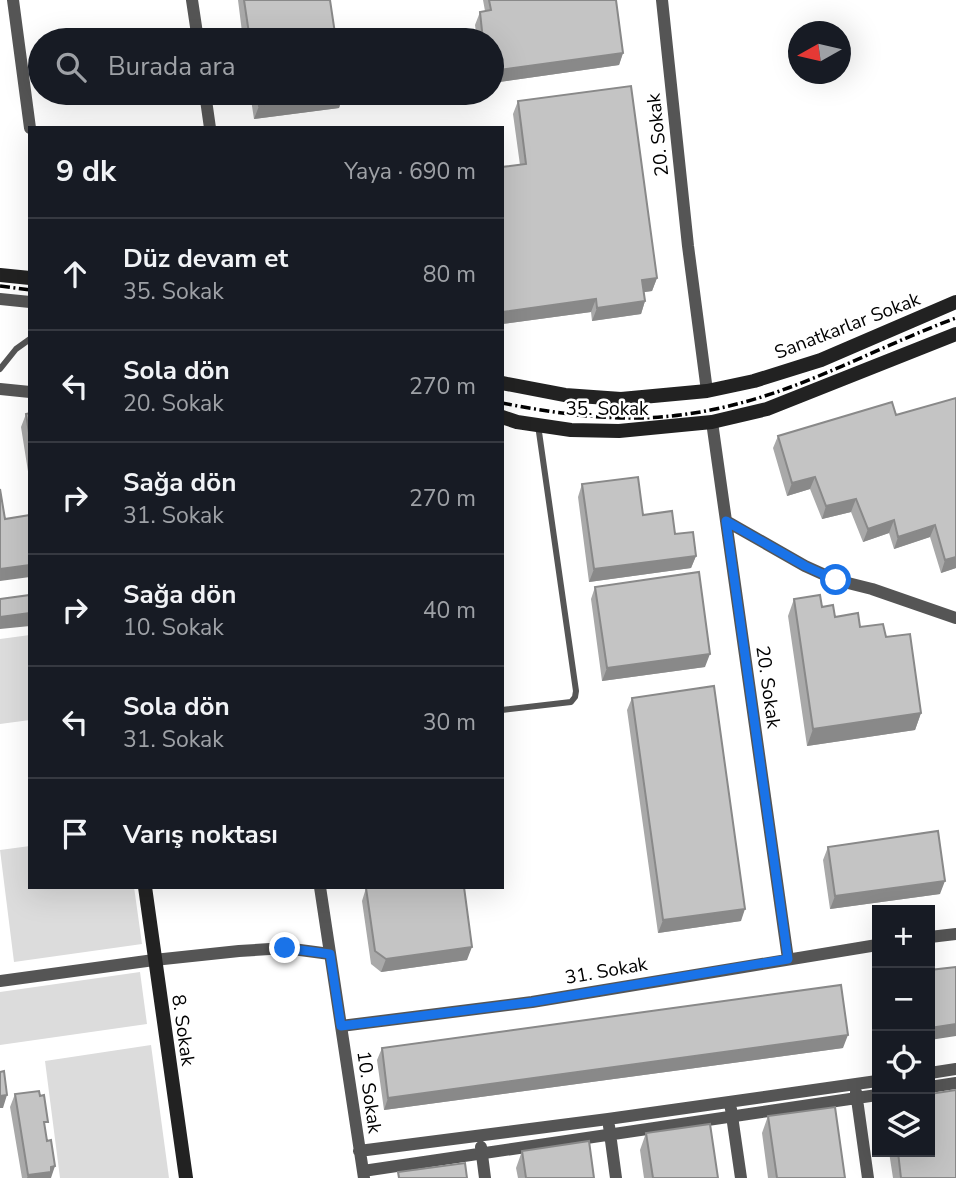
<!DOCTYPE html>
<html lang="tr">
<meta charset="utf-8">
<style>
body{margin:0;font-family:"Nunito Sans",sans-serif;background:#242831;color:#f1f3f6}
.controls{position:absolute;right:21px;bottom:21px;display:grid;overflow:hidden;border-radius:0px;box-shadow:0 7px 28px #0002}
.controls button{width:63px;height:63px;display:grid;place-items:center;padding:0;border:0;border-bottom:2px solid #363941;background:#171b24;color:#f1f3f6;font:35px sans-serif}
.compass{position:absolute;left:788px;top:21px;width:63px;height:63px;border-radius:50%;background:#171b24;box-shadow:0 7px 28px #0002;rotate:262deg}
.stop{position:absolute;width:21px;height:21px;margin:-16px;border:5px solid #1a73e8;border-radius:50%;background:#fff}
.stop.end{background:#1a73e8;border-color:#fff;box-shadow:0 2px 7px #0008}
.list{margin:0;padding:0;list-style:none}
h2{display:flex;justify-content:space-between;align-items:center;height:91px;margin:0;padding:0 28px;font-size:30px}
h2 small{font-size:23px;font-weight:400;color:#9ea1a6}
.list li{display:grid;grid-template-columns:46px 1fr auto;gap:21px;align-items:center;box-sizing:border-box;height:112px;padding:0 28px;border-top:2px solid #363941}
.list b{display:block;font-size:26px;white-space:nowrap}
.list p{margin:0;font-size:23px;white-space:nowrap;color:#9ea1a6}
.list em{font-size:23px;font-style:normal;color:#9ea1a6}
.icon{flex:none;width:38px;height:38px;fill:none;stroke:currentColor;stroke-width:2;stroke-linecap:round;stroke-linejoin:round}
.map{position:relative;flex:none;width:956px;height:1178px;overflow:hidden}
.search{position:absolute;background:#171b24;box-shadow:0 7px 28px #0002;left:28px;top:28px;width:476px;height:77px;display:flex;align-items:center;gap:18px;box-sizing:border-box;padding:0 24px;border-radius:38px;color:#9ea1a6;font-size:26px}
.panel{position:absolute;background:#171b24;box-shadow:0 7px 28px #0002;left:28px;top:126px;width:476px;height:763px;border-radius:0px}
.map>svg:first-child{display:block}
.green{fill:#dcdcdc}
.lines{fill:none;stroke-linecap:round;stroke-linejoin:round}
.lane{stroke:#555;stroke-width:6}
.street{stroke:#555;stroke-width:12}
.secondary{stroke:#222;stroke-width:14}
.rail{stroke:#000;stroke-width:3.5;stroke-dasharray:10 3.5 2 3.5;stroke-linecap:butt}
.wall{fill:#a9a9a9}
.shaded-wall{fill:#898989}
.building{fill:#c4c4c4;stroke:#898989;stroke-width:2}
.route{stroke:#1a73e8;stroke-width:9}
.labels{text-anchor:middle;stroke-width:5;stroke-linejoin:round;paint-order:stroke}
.street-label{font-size:19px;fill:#000;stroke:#fff}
</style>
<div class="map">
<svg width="956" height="1178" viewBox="0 0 956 1178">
<rect width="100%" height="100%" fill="#fff"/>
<path class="green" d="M30,635V720L0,724V639Z
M30,846V887H134L142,944L14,962L0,850Z
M140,972L147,1024L0,1045V992Z
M151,1045L169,1178H60L45,1061Z"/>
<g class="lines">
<path class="lane" d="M0,369L16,349L30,339
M502,710L571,702L575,697L576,691L538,425"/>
<path class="street" d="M13,0L30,128
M192,0L198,40
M662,0L688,246L707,391
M205,93L210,128
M0,299L30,302
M0,389L30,392
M712,422L788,959
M726,521L805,566L836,580L872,589L956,618
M320,887L364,1178
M930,937L956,934
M0,981L154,960L239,951L285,948L330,954
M341,1026L532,1002L877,945
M930,1073L956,1069
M930,1087L956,1083
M856,1092L868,1178
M731,1109L741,1178
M609,1126L616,1178
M481,1147L485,1178
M359,1151L608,1119L877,1081
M363,1171L877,1095"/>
<path class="secondary" d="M0,275L30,278
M502,383L565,395L621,399L707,391L754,381L821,360L956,302
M502,417L517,422L571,430L619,431L712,422L767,409L956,334
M145,887L186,1178"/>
<path class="rail" d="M0,286L30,290
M502,403C548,412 595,419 641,418C690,417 742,405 788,388C845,367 899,339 956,318"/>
</g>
<path class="wall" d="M238,0H330L336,40H243Z
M483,0H616L623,53L619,65L492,83V40H477L475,25L480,12L485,11Z
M250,93H343V95L339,108L254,119Z
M518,101L657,278L652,291L644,292L645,301L641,314L592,321L591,312L502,324V167L520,165L513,114Z
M30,413V484L21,427L26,414Z
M896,415L956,568L941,573L930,537L894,549L889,533L863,542L851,512L822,519L810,489L787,496L773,448L778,436Z
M582,484L643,515L675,534L696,556L691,568L589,582L578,497Z
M595,587L705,667L602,681L591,599Z
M794,599L822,607L835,617L886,637L921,713L915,730L807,746L788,616Z
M632,698L741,921L658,933L627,710Z
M828,847L940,894L830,909L823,860Z
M366,888L467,960L381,972L371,964L362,901Z
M382,1048H843L384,1110L377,1060Z
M15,1094L45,1129L51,1178H22L10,1107Z
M768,1116L845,1178H768L762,1133Z
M646,1133L718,1178H644L640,1150Z
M522,1151L594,1178H518L516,1168Z
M889,1152H930L956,1178H893Z"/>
<path class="shaded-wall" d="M623,53L619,65L492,83V71Z
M343,95L339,108L254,119L259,106Z
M657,278L652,291L638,293L642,280Z
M596,299L591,312L502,324V312Z
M645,301L641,314L592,321L597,308Z
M815,477L810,489L787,496L792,483Z
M856,499L851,512L822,519L826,506Z
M894,520L889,533L863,542L868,529Z
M935,525L930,537L894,549L898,537Z
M696,556L691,568L589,582L594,569Z
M956,557V568L941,573L945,560Z
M30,565V577L0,581V569Z
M30,613V626L0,629V617Z
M710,654L705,667L602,681L607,668Z
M921,713L915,730L807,746L813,729Z
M945,881L940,894L830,909L835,896Z
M745,909L741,921L658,933L663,920Z
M472,947L467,960L381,972L386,959Z
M956,1024V1036L930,1040V1028Z
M848,1035L843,1048L384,1110L388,1098Z
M7,1095L3,1108H0V1096Z
M55,1166L51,1178H27L28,1175Z"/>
<path class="building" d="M244,0H330L336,40H250Z
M489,0H616L623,53L492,71V40H483L480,12L491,10Z
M631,86L657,278L642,280L645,301L597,308L596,299L502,312V167L526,164L518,101Z
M257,93H343V95L259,106Z
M956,398V557L945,560L935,525L898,537L894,520L868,529L856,499L826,506L815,477L792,483L778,436L892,402L896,415Z
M30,413V439L26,414Z
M638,477L643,515L672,511L675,534L693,532L696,556L594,569L582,484Z
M0,489L5,519L30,515V565L0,569Z
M699,572L710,654L607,668L595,587Z
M30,595V613L0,617V599Z
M820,595L822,607L833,605L835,617L858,613L860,627L883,624L886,637L910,634L921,713L813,729L794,599Z
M714,686L745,909L663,920L632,698Z
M938,831L945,881L835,896L828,847Z
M373,887H464L472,947L386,959L375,951L366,888Z
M956,967V1024L930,1028V970Z
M841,985L848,1035L388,1098L382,1048Z
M4,1071L7,1095L0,1096V1072Z
M956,1090V1178H901L898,1152H930V1094Z
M39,1091L40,1096L44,1095L48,1122H44L47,1141L51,1140L55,1166L51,1167V1172L28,1175L15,1094Z
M835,1107L845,1178H777L768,1116Z
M710,1124L718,1178H653L646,1133Z
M589,1141L594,1178H526L522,1151Z
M465,1163L467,1178H399L398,1172Z"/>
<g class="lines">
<path class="route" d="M285,948L330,954L341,1026L532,1002L788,959L726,521L805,566L836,580"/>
</g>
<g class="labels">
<g class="street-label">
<text transform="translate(657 135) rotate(-96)" y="7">20. Sokak</text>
<text transform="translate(847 325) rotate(-21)" y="7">Sanatkarlar Sokak</text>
<text x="607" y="415">35. Sokak</text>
<text transform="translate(769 687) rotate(82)" y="7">20. Sokak</text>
<text transform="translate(606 970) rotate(-10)" y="7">31. Sokak</text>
<text transform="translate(184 1030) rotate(82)" y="7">8. Sokak</text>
<text transform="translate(370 1092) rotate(82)" y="7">10. Sokak</text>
</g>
</g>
</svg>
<div class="controls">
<button>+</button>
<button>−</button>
<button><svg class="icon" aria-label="locate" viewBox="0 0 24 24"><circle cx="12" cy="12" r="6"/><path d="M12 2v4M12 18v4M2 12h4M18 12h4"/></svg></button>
<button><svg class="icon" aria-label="layers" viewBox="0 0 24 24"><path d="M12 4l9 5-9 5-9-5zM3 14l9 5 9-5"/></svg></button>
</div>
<svg class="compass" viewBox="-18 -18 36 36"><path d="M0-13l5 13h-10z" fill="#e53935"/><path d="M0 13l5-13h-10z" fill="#9ea1a6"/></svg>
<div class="stop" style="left:836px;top:580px"></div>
<div class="stop end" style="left:285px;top:948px"></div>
<div class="search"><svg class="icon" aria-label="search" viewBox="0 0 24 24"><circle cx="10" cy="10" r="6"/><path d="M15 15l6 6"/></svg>Burada ara</div>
<section class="panel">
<h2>9 dk<small>Yaya · 690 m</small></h2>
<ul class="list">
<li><svg class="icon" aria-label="ahead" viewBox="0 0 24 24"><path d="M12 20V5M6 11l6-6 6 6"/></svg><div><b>Düz devam et</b><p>35. Sokak</p></div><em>80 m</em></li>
<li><svg class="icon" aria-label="left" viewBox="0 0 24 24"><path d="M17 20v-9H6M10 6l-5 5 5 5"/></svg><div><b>Sola dön</b><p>20. Sokak</p></div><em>270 m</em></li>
<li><svg class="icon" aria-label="right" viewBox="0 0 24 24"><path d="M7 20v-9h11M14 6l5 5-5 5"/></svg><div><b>Sağa dön</b><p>31. Sokak</p></div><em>270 m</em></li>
<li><svg class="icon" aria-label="right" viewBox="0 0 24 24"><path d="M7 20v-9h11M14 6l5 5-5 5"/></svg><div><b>Sağa dön</b><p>10. Sokak</p></div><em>40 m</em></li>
<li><svg class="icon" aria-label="left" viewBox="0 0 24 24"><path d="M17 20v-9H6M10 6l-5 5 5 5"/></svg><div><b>Sola dön</b><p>31. Sokak</p></div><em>30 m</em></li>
<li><svg class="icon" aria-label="arrive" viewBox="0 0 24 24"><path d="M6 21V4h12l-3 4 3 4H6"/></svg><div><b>Varış noktası</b></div></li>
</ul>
</section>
</div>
